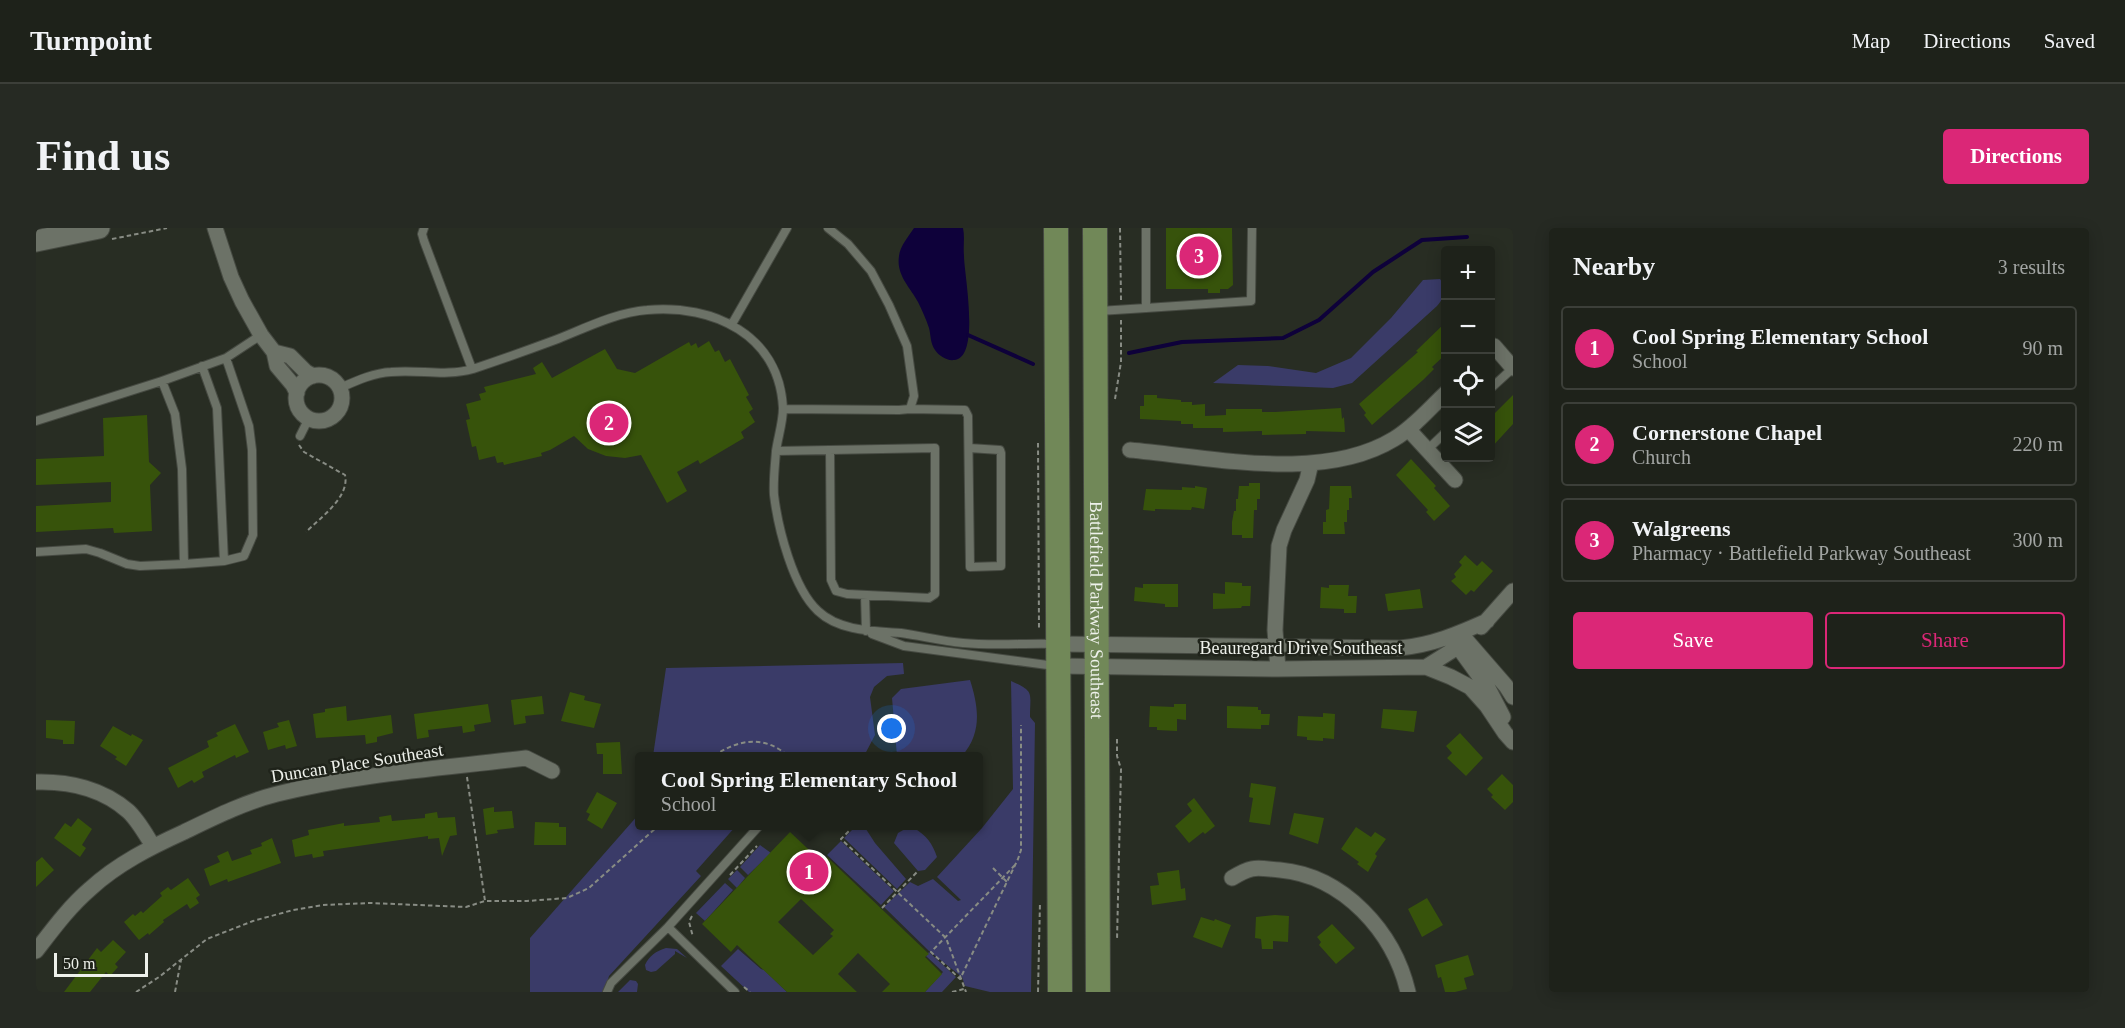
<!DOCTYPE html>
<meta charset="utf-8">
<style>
body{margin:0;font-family:"Times New Roman",serif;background:#262a23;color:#f1f3f6}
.controls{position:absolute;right:18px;top:18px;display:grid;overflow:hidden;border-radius:6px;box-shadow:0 3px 15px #0003}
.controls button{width:54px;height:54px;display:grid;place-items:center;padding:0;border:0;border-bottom:2px solid #3c3f39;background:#1e221a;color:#f1f3f6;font:30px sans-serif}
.scale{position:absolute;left:18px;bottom:15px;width:94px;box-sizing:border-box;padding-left:6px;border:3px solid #eef1eb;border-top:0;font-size:16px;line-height:21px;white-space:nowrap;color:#eef1eb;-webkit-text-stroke:4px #1f231a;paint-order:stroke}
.you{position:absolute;left:856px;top:501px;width:21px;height:21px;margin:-15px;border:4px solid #fff;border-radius:50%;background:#1a73e8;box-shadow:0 0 0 9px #1a73e833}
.badge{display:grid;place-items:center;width:39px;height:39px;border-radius:50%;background:#db2777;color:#fff;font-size:20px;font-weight:700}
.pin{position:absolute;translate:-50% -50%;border:3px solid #fff;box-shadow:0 2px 6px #0006}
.popup{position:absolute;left:599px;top:524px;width:348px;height:78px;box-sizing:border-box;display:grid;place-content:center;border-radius:6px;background:#1e221a;filter:drop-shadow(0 2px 4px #0005);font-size:20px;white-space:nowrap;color:#a1a4a2}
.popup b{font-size:22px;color:#f1f3f6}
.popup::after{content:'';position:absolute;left:50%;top:100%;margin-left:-12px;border:12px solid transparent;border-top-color:#1e221a}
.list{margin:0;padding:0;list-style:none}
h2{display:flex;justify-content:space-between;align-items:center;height:78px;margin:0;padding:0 24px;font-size:26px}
h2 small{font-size:20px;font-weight:400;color:#a1a4a2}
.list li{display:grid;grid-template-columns:39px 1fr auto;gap:18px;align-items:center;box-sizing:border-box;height:84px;margin:0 12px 12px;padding:0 12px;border:2px solid #3c3f39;border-radius:6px}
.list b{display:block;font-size:22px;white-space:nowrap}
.list p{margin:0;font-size:20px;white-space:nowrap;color:#a1a4a2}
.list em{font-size:20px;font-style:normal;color:#a1a4a2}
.actions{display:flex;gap:12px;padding:18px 24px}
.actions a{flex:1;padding:14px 0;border:2px solid #db2777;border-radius:6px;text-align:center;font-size:21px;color:#db2777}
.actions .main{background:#db2777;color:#fff}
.icon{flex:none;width:33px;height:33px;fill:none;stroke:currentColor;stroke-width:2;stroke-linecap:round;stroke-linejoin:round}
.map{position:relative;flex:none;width:1477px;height:764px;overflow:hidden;border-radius:6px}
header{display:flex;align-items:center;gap:36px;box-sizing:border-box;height:84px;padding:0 30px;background:#1e221a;border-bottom:2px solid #3c3f39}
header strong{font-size:28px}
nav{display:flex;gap:33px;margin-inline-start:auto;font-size:21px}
.intro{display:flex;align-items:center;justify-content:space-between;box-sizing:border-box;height:144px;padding:0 36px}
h1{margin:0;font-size:42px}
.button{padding:15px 27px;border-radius:6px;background:#db2777;color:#fff;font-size:21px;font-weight:700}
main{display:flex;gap:36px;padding:0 36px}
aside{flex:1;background:#1e221a;border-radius:6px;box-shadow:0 3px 15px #0003}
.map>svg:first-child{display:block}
.green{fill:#3a3b68}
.water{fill:#0e013a}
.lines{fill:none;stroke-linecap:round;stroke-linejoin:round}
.stream{stroke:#0e013a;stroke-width:4}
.building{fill:#37530b;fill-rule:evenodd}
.service-casing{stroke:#464a42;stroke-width:10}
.minor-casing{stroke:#464a42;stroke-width:17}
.secondary-casing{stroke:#464a42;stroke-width:23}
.primary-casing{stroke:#464a42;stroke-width:26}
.path{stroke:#888c84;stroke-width:2;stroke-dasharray:4.5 3;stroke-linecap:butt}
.service{stroke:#6c7267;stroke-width:8}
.minor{stroke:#6c7267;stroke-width:15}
.secondary{stroke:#6c7267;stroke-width:21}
.primary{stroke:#718858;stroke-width:24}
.labels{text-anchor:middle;stroke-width:5;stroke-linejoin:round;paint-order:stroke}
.street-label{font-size:18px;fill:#eef1eb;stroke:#1f231a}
</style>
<header>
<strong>Turnpoint</strong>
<nav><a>Map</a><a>Directions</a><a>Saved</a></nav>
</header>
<div class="intro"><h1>Find us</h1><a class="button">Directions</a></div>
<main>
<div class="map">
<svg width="1477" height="764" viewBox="0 0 1477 764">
<rect width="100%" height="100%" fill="#282d23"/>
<path class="green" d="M1404,51C1413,62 1409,68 1401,78L1316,155L1297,160L1177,155L1202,137L1232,138L1280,145L1315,130L1355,90L1387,52Z
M867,435L868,446L851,448L838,459L834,469L839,507L828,528H617L630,440Z
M934,452C943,480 946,505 926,528H861L856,470L865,461Z
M975,453C999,464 994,464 994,489L999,495L995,764H954L929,758L926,749L893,723L848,679L874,654L882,658L897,651L922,673L925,672L901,649L946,600L977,561Z
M603,586L604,598H700L660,643L665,648L573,748L568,764H494V710Z
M820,598H828L839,615L870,651L861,661L808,610Z
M878,600C891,608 896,615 901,629L889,642L882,643L858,615L862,605L869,601Z
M805,613L858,663L845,677L791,627Z
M724,617L735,625L712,647L704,639Z
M701,642L709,650L701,660L692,651Z
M689,655L697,662L669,693L660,685Z
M630,720L641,721L651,730L639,723V726L620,743L615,744L610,742L609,737C613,728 620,723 630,720Z
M702,721L725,741L728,742L751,764H713L685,738Z
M893,724L920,749L906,764H889L907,744L890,728Z
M594,752L600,753L602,756L601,764H582Z"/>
<path class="water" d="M878,0H927C929,9 927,18 928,28C928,45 945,130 918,132C911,133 903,128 899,122C894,115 895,107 893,100C890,91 886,82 882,74C874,59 860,47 863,28C864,18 873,8 878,0Z"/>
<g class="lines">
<path class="stream" d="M932,107L997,136
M1093,125L1146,114L1247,110L1283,92L1337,44L1386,12L1431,9"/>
</g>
<path class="building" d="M1130,0H1196L1197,57L1192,61H1184V65H1172V61H1130Z
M1410,94V126L1396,139L1398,141L1387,152L1336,197L1328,187L1330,185L1323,176L1382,124L1380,123Z
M673,113L679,124L683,122L689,134L694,131L713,167L710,169L717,181L713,184L719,194L705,204L708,210L664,236L662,232L641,244L651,263L631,275L605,227L589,230L570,228L552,221L538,208L514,222L505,225L506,228L468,237L467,234L461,235L459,228L443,232L440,218L436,219L430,192L434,191L430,176L445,172L443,166L450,164L448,159L500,146L497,140L506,134L516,150L569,121L581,141L599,145L653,114L655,118L660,115L662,120Z
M1108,167H1121V170L1145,172V174H1156V177L1169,176V188L1190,187V181H1226V184H1239L1305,180L1306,191L1308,189L1309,204L1270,203V206L1226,207V203L1187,204V200H1157V196H1145V193L1104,191V178H1108Z
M1477,167V196L1455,220V189Z
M111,187L113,234L125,245L114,257L116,303L78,305L77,300L0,304V278L75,274V254L0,257V231L68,228L67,190Z
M1375,231L1400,258L1398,260L1414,278L1398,293L1390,284L1392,282L1360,247Z
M1213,255H1224V271H1221V282H1218L1217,310H1206V307H1196V294L1198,283H1200V271H1202L1203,258H1213Z
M1159,258L1171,260L1168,281L1156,279L1155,282L1119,281V283L1107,282L1110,261L1146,262V259L1159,260Z
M1294,258H1315L1316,270H1313V282H1311V294H1308L1309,306H1287V294H1290V282L1293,281Z
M1429,327L1441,338L1446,333L1457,343L1438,364L1435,362L1430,367L1415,353L1420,349L1418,346L1426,337L1423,334Z
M1189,354L1206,355V358H1215L1214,378H1206L1205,380L1177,381V365L1189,366Z
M1107,356H1142V379H1129V376L1098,373L1099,359L1107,360Z
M1293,357H1313L1312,368H1321L1320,385H1308V381L1284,380L1285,359L1293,360Z
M1384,361L1387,380L1352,383L1349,366Z
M534,464L549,468L548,472L565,476L558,500L525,493Z
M506,468L508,486L489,488L490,495L478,497L475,472Z
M452,476L455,494L438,497L439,503L427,505L426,498L392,502L393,509L381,511L378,486Z
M1138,476H1150V492L1141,491V503L1121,502V499H1113L1114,478L1138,479Z
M310,478L311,493L355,487L357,505L341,509V514L330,516L329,507L280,510L277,486L289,484V481Z
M1191,478L1222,479V482H1225V486H1234L1233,497H1225V501L1191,500Z
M1347,481L1381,483L1378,504L1345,500Z
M1287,485L1299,486L1298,511L1287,510V513L1271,512V509L1261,508L1262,488L1287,489Z
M10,492L39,493L38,516H27V512L10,510Z
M253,492L261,518L250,521L249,517L232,522L227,504L243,499L241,495Z
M199,496L213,524L200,530L199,527L166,544L168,549L158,555L156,552L142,560L132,540L173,519L171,513L182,508L180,505Z
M77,498L95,508L96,506L107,512L90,538L79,531L81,529L64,518Z
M1424,505L1447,530L1430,548L1411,530L1416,525L1410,518Z
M584,514L586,546H567V526H561L560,515Z
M1466,546L1477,557V574L1469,582L1455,569L1457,567L1451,561Z
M1215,555L1240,559L1234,597L1213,594L1217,570L1213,569Z
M561,564L581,575L566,601L551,592L554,586L550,584Z
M1158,570L1179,598L1169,606L1167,604L1153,615L1139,598L1156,583L1151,576Z
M458,579V584L476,583L478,600L461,602L462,605L450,607L447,581Z
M401,584L402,590L419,589L421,607L414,608L406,628L403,610L392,611V608L287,623L288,628L277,630L276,626L259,629L256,612L273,607L272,602L308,595V598L344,594L343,589L355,587L356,593L389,590V586Z
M1258,585L1288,590L1282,616L1253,606Z
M42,590L56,601L46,617L50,620L44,629L18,610L29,595L35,599Z
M499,594L523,595V599H530V617H498Z
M1320,599L1335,609L1339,604L1350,611L1339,626L1341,628L1332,644L1321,636L1323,634L1305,621Z
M754,604L786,634L791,629L893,726L889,729L906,746L889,764H846L854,756L822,725L802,746L821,764H751L701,717L695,724L666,696ZM765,671L798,702L794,706L797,708L777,727L742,694Z
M236,610L245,635L192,654L191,651L174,658L168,641L184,634L181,628L192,623L196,633L216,626L214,622L226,618L225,615Z
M6,629L18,642L0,659V634Z
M1143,642L1145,661L1149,660L1150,672L1116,677L1114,658L1123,657L1121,645Z
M152,650L164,667L160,670L163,675L154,681L151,676L127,692L128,694L113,707L112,705L103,712L88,694L97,686L99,688L105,683L107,685L126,668L124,665L132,659L135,662Z
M1391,670L1407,697L1386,709L1372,681Z
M1239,687L1253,688L1252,714L1237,713V721H1226L1225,711L1219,710L1220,689Z
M1165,689L1178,693L1179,691L1195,697L1186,720L1157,709Z
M1296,696L1319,720L1300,736L1283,717L1285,714L1281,709Z
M77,712L90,724L79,736L82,739L74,748L70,744L54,764H28L61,720L65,724Z
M1432,727L1438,747L1428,750L1431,761L1419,764H1409L1405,749L1402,750L1399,737Z"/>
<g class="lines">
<g class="service-casing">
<path id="service" d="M388,0L386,6L388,13L436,141
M1110,80L1215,73L1216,0
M1063,83L1110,80V0
M696,96L751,0
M166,138L181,180L188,333L148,336L146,241L139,186L126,153L190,130L225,107
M304,160C320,153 337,145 355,144C383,141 409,149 437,141C464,132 492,122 519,112C547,101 581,84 611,82C678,76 743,107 747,180C747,194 742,209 740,223C739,237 737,253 738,267C742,300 757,360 782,383C803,403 837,403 865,405C886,408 906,413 927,415C958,418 989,415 1019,416
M1454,161L1477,140
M747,181L863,182L874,181L878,168L871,118L853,77L835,43L812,16L792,0
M874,181L929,182L932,188L934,339L965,338V225L964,222L933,220
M0,193L126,153
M264,208L273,190
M1391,222L1410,204
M740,223L899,220V366L893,370L811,366L800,363L795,352L794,222
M0,324L50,321L64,325L91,336L104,338L148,336
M188,333L208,328L217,307L216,222L213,198L190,130
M829,367L830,403
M836,406L868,418L1019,438
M632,699L723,598
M571,764L575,755L632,699L699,764"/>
</g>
<g class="minor-casing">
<path id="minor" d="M179,0L195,49L206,73L225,107L238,124L241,138L257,157L261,165
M1454,121L1458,118L1477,140
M238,124L254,128L270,144L277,148
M260 170a23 23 0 1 1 46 0a23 23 0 1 1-46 0Z
M1372,201L1419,252
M1094,222C1175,229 1286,255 1358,211C1378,199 1393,181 1410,165
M1445,399L1477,363
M1424,405L1470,458L1477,469
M1415,409L1452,460L1467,489
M1023,416L1364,420C1396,417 1422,406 1451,393
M1023,438L1242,441L1390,439L1415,449L1434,459L1451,478L1469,505L1477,514
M1390,439L1428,415
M1242,441L1239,402L1243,318L1248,302L1271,252L1275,235
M0,554C33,553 67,561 92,583C102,592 110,607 117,618
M1196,650C1217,637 1220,640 1244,642C1308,648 1358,704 1372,764
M0,723C17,701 33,679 54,661C81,636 115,619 148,604C177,590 209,574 241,566C320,546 408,540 490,530L516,543"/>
</g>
<g class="secondary-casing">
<path id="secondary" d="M0,13L63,0"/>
</g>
<g class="primary-casing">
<g id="primary">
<path d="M1020,0L1024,764"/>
<path id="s1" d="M1059,0L1062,764"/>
</g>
</g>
<path class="path" d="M1084,0L1085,72
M76,11L131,0
M1079,171L1085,134V90
M1002,215L1003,402
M263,217L268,224L309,247C314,269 284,290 270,304
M1081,511V528L1085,541L1081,712
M678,528C702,511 729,507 752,528
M431,549L449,673
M818,598L805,611L910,710L930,764
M979,637L895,724L924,751L982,631L985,622V497
M957,640L971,654
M694,647L721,618
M846,680L882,643
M656,688L653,694L657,709
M708,759L714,764
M100,764L123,749L171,711L217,693L257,682L287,677L334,675L430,679L449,673H491L531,670L553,660L622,598
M139,764L145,732
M916,764L928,761
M1002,764L1004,674"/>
<use href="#service" class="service"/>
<use href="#minor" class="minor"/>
<use href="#secondary" class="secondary"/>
<use href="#primary" class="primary"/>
</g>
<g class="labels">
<g class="street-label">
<text dy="6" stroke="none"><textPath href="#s1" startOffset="382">Battlefield Parkway Southeast</textPath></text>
<text x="1265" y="426">Beauregard Drive Southeast</text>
<text transform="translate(321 535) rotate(-9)" y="6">Duncan Place Southeast</text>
</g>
</g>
</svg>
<div class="controls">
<button>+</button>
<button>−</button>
<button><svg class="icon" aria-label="locate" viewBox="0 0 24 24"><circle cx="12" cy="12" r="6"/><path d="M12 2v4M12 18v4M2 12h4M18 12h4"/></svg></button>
<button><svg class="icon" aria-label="layers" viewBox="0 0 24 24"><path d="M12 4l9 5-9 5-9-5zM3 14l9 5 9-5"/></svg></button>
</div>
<div class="scale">50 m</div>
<div class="you"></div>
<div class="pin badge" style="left:773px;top:644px">1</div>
<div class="popup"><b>Cool Spring Elementary School</b>School</div>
<div class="pin badge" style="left:573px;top:195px">2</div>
<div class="pin badge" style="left:1163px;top:28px">3</div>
</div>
<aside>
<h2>Nearby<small>3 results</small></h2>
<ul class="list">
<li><span class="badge">1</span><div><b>Cool Spring Elementary School</b><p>School</p></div><em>90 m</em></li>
<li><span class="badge">2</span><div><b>Cornerstone Chapel</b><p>Church</p></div><em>220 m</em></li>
<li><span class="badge">3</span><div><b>Walgreens</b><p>Pharmacy · Battlefield Parkway Southeast</p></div><em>300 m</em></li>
</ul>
<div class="actions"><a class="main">Save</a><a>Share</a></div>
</aside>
</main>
